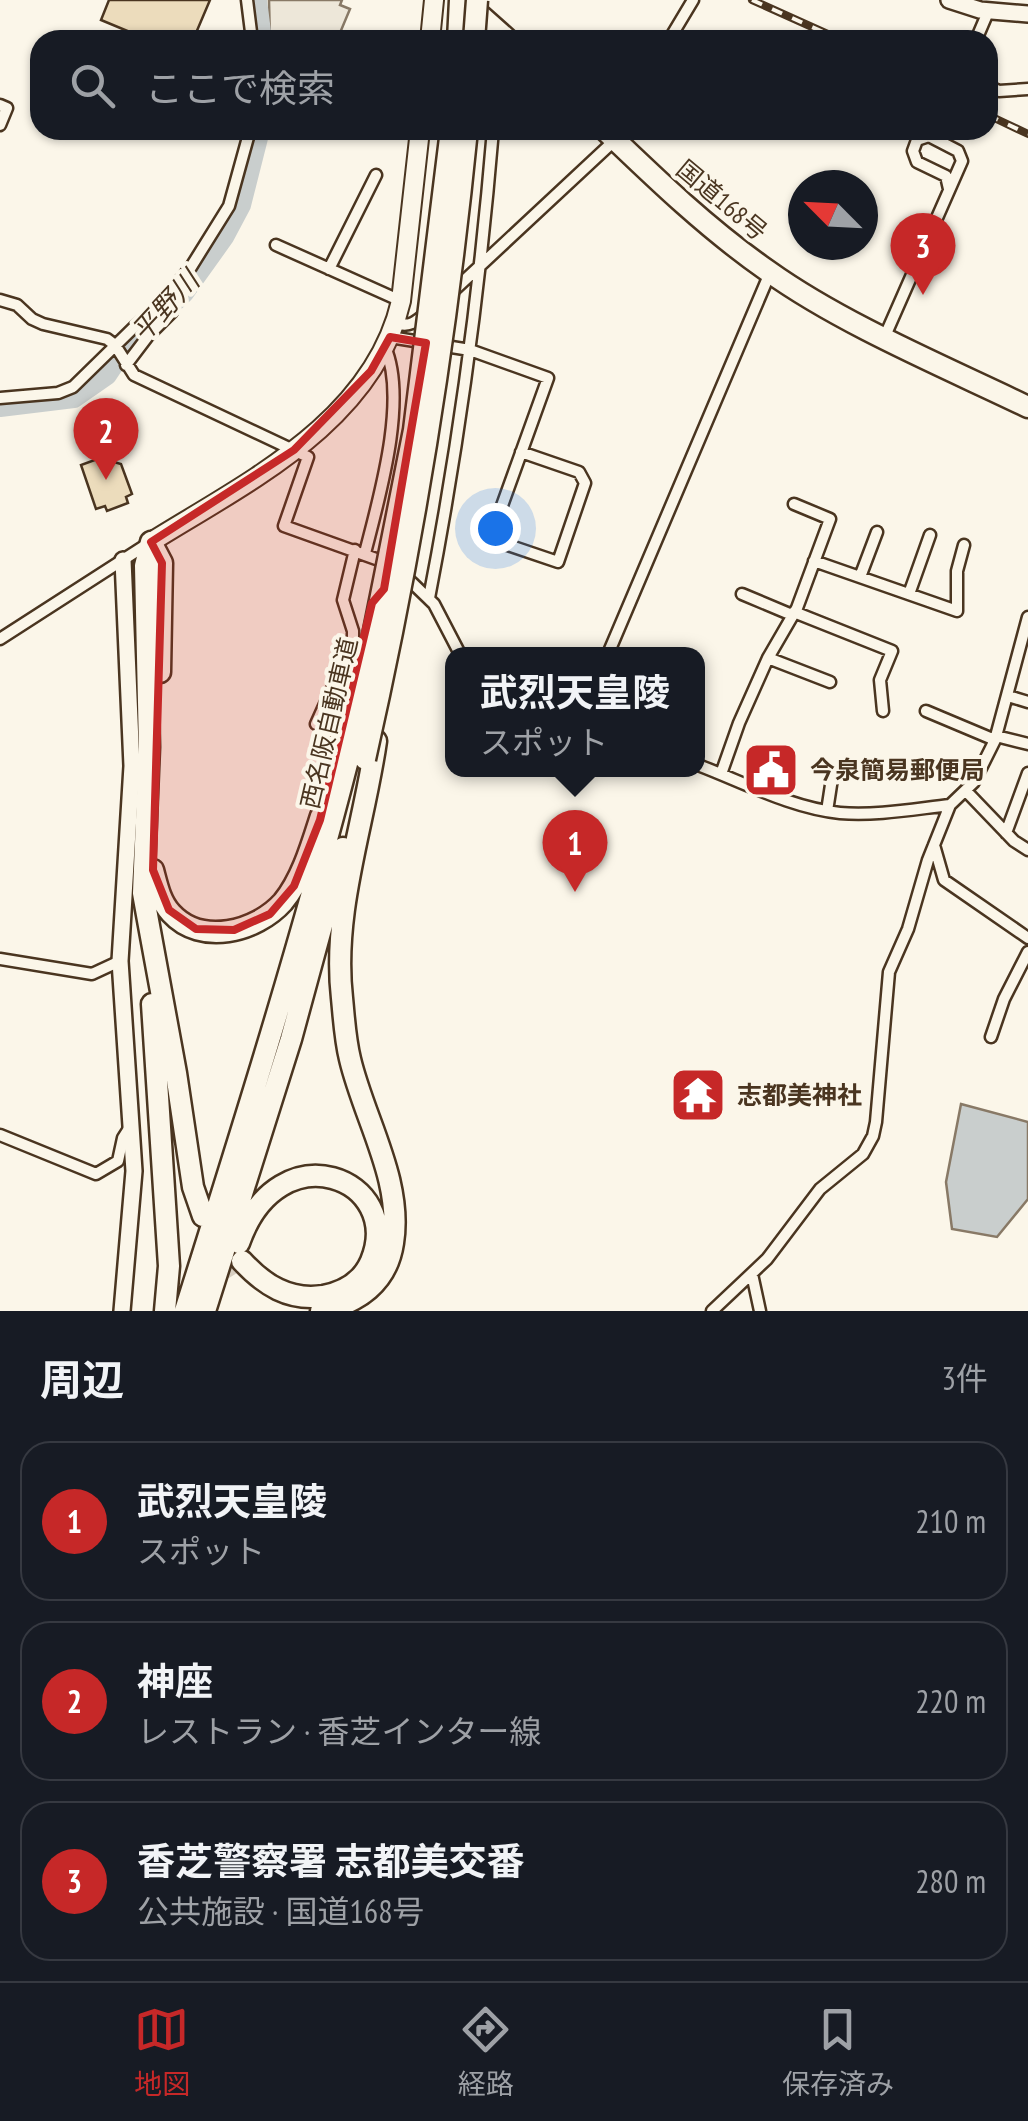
<!DOCTYPE html>
<html lang="ja">
<meta charset="utf-8">
<style>
body{margin:0;font-family:"PT Sans Narrow","Noto Sans JP",sans-serif;background:#20242c;color:#f1f3f6}
.compass{position:absolute;left:788px;top:170px;width:90px;height:90px;border-radius:50%;background:#171b24;box-shadow:0 2px 8px #0004;rotate:294deg}
.you{position:absolute;left:495px;top:528px;width:35px;height:35px;margin:-25px;border:8px solid #fff;border-radius:50%;background:#1a73e8;box-shadow:0 0 0 15px #1a73e833}
.badge{display:grid;place-items:center;width:65px;height:65px;border-radius:50%;background:#c62828;color:#fff;font-size:32px;font-weight:700}
.pin{position:absolute;translate:-50% -82px;filter:drop-shadow(0 2px 5px #0008)}
.pin::after{content:'';position:absolute;top:52px;width:35px;height:30px;background:inherit;clip-path:polygon(0 0,100% 0,50% 100%)}
.popup{position:absolute;left:445px;top:647px;width:260px;height:130px;box-sizing:border-box;display:grid;place-content:center;border-radius:20px;background:#171b24;filter:drop-shadow(0 2px 8px #0005);font-size:32px;white-space:nowrap;color:#9ea1a6}
.popup b{font-size:38px;color:#f1f3f6}
.popup::after{content:'';position:absolute;left:50%;top:100%;margin-left:-20px;border:20px solid transparent;border-top-color:#171b24}
.list{margin:0;padding:0;list-style:none}
h2{display:flex;justify-content:space-between;align-items:center;height:130px;margin:0;padding:0 40px;font-size:42px}
h2 small{font-size:32px;font-weight:400;color:#9ea1a6}
.list li{display:grid;grid-template-columns:65px 1fr auto;gap:30px;align-items:center;box-sizing:border-box;height:160px;margin:0 20px 20px;padding:0 20px;border:2px solid #363941;border-radius:30px}
.list b{display:block;font-size:38px;white-space:nowrap}
.list p{margin:0;font-size:32px;white-space:nowrap;color:#9ea1a6}
.list em{font-size:32px;font-style:normal;color:#9ea1a6}
.icon{flex:none;width:55px;height:55px;fill:none;stroke:currentColor;stroke-width:2;stroke-linecap:round;stroke-linejoin:round}
.map{position:relative;flex:none;width:1028px;height:1311px;overflow:hidden}
.search{position:absolute;background:#171b24;box-shadow:0 2px 8px #0004;left:30px;right:30px;top:30px;height:110px;display:flex;align-items:center;gap:25px;box-sizing:border-box;padding:0 35px;border-radius:30px;color:#9ea1a6;font-size:38px}
.sheet{height:670px;background:#171b24}
nav{display:flex;justify-content:space-around;align-items:center;box-sizing:border-box;height:140px;border-top:2px solid #363941;background:#171b24;font-size:28px;color:#9ea1a6}
nav a{display:grid;justify-items:center;gap:5px}
nav .on{color:#c62828}
.map>svg:first-child{display:block}
.parking{fill:#ede7d9;stroke:#887966;stroke-width:2.5}
.water{fill:#c9cecd;stroke:#887966;stroke-width:2.5}
.lines{fill:none;stroke-linecap:round;stroke-linejoin:round}
.river{stroke:#c9cecd;stroke-width:20}
.building{fill:#ecdcbc;stroke:#4a3520;stroke-width:2.5}
.highway-tunnel{stroke:#d8cfc1;stroke-width:20;stroke-dasharray:20 10;stroke-linecap:butt}
.street-casing{stroke:#4a3520;stroke-width:15}
.secondary-casing{stroke:#4a3520;stroke-width:20}
.primary-casing{stroke:#4a3520;stroke-width:22}
.highway-casing{stroke:#4a3520;stroke-width:25}
.street{stroke:#fbf6e9;stroke-width:10}
.secondary{stroke:#fbf6e9;stroke-width:15}
.primary{stroke:#fbf6e9;stroke-width:18}
.highway{stroke:#fbf6e9;stroke-width:20}
.rail-casing{stroke:#4a3520;stroke-width:8}
.rail{stroke:#fbf6e9;stroke-width:4;stroke-dasharray:11;stroke-linecap:butt}
.highway-bridge-casing{stroke:#4a3520;stroke-width:25;stroke-linecap:butt}
.highway-bridge{stroke:#fbf6e9;stroke-width:20}
.marked{fill:#c62828;fill-opacity:0.2;stroke:#c62828;stroke-width:8;stroke-linejoin:round}
.labels{text-anchor:middle;stroke-width:8;stroke-linejoin:round;paint-order:stroke}
.street-label{font-size:25px;fill:#4a3520;stroke:#fbf6e9}
.poi-label{font-size:25px;font-weight:bold;fill:#4a3520;stroke:#fbf6e9;text-anchor:start}
.water-label{font-size:28px;font-style:italic;fill:#4a3520;stroke:#fbf6e9}
</style>
<div class="map">
<svg width="1028" height="1311" viewBox="0 0 1028 1311">
<rect width="100%" height="100%" fill="#fbf6e9"/>
<path class="parking" d="M269,0H342L340,5L350,9L337,40H270Z"/>
<path class="water" d="M961,1104L1028,1122V1199L997,1237L952,1229L946,1182Z"/>
<g class="lines">
<path class="river" d="M257,0L262,40
M0,407L74,398L107,375L125,348L184,293L224,237L241,205L260,130"/>
</g>
<path class="building" d="M109,0H210L193,40H149L101,20Z
M100,458L121,464L132,494L126,497L128,503L107,511L105,506L96,509L81,465Z"/>
<g class="lines">
<path class="highway-tunnel" d="M217,1241L237,1273"/>
<g class="street-casing">
<path id="street" d="M247,0L252,40
M669,40L693,0
M976,40L988,12
M988,86L999,91L1028,89
M0,105L7,108L0,125
M276,245L401,301
M329,269L376,175
M452,292L615,140L620,130
M0,300L17,305L32,319L43,324L107,339L115,345L134,375L308,457L284,526L390,564
M396,323C410,328 417,321 427,312
M885,336L962,161L958,151L929,136L917,140L913,151L917,162L946,176L949,189
M390,337L470,350L548,378L490,539L558,562L585,483L579,472L521,452
M126,365L148,336L172,312
M0,398L58,393L73,387L170,292L191,267L229,206L250,130
M365,553C379,498 408,400 385,347
M814,561L957,611V571L964,545
M403,574L434,604L460,654
M860,577L877,532
M742,594L792,615
M909,594L930,535
M429,598C459,443 480,287 493,130
M794,612L892,651L880,680L883,711
M0,639L146,545
M608,654L770,273
M768,658L830,682
M1008,696L1028,702
M926,711L995,740
M316,724L353,642V631L343,600L355,550
M996,736L1028,744
M698,765C743,782 791,808 840,813C876,816 914,809 950,805
M721,774L739,723L768,658L797,608L830,519L794,504
M966,791L1014,841L1028,850
M827,811L833,772
M1006,833L1028,773
M934,845L944,880L1028,938
M0,959L92,974L120,961
M991,1037L1004,999L1028,952
M0,1135L96,1174L118,1161L123,1138L132,1124
M752,1274L760,1311
M712,1311L767,1259L820,1189L863,1154L873,1136L876,1122L889,972L908,929L928,860L950,805L974,782L995,740L1028,617"/>
</g>
<g class="secondary-casing">
<path id="secondary" d="M949,0L980,10L1028,14
M122,1311L134,1171L120,961L132,766L123,560"/>
</g>
<g class="primary-casing">
<path id="primary" d="M430,40L434,0
M151,542C247,482 373,422 401,301L420,130"/>
</g>
<g class="highway-casing">
<path id="highway" d="M463,0L508,40
M458,40L460,0
M605,130C657,180 709,230 768,271C842,324 945,367 1028,407
M151,542L145,566L149,747L143,893L176,1073L193,1187L203,1216
M151,542L162,563L160,672
M334,768L357,670
M153,870C157,885 160,901 171,913C201,946 256,932 283,902C302,879 312,844 321,816
M152,1004L169,1266L165,1311
M239,1243C279,1128 405,1179 371,1261C362,1282 345,1292 323,1296C289,1301 264,1285 242,1261
M185,1311C243,1127 301,943 349,756
M205,1311L291,1039L343,848
M321,1311C358,1303 387,1283 393,1243C403,1180 364,1119 350,1059C345,1039 344,1018 342,998C332,911 364,826 376,741"/>
</g>
<use href="#street" class="street"/>
<use href="#secondary" class="secondary"/>
<use href="#primary" class="primary"/>
<use href="#highway" class="highway"/>
<g class="rail-casing">
<path id="rail" d="M752,0L841,40
M988,115L1028,134"/>
</g>
<use href="#rail" class="rail"/>
<g class="highway-bridge-casing">
<path id="highway-bridge" d="M474,40L477,0
M349,756L414,430L451,130
M365,759C412,551 446,342 467,130"/>
</g>
<use href="#highway-bridge" class="highway-bridge"/>
</g>
<path class="marked" d="M390,337L426,343L384,589L372,603L320,820L294,886L270,914L234,930L196,929L169,910L153,870L162,563L151,542L294,450L371,371Z"/>
<defs>
<g id="civic-square" transform="scale(2.875)"><rect x="-9" y="-9" width="18" height="18" rx="4" fill="#c62828" stroke="#fbf6e9"/><path d="M-.6-6.5H3V-4.5H.6V-3L4-1V1h2V6H-6V1h2V-1L-.6-3ZM-1.2 2.5V6h2.4V2.5Z" fill="#fff"/></g>
<g id="temple-square" transform="scale(2.875)"><rect x="-9" y="-9" width="18" height="18" rx="4" fill="#c62828" stroke="#fbf6e9"/><path d="M0-6L5-2H3V0L6.5 2.5H4V6H1.5V3h-3V6H-4V2.5H-6.5L-3 0V-2H-5Z" fill="#fff"/></g>
</defs>
<g fill-rule="evenodd">
<use href="#civic-square" x="771" y="770"/>
<use href="#temple-square" x="698" y="1095"/>
</g>
<g class="labels">
<g class="street-label">
<text transform="translate(722 200) rotate(40)" y="9">国道168号</text>
<text transform="translate(329 723) rotate(-77)" y="9">西名阪自動車道</text>
</g>
<g class="poi-label">
<text x="810" y="779">今泉簡易郵便局</text>
<text x="737" y="1104">志都美神社</text>
</g>
<g class="water-label">
<text transform="translate(165 306) rotate(-47)" y="10">平野川</text>
</g>
</g>
</svg>
<svg class="compass" viewBox="-18 -18 36 36"><path d="M0-13l5 13h-10z" fill="#e53935"/><path d="M0 13l5-13h-10z" fill="#9ea1a6"/></svg>
<div class="you"></div>
<div class="pin badge" style="left:575px;top:892px">1</div>
<div class="popup"><b>武烈天皇陵</b>スポット</div>
<div class="pin badge" style="left:106px;top:480px">2</div>
<div class="pin badge" style="left:923px;top:295px">3</div>
<div class="search"><svg class="icon" aria-label="search" viewBox="0 0 24 24"><circle cx="10" cy="10" r="6"/><path d="M15 15l6 6"/></svg>ここで検索</div>
</div>
<section class="sheet">
<h2>周辺<small>3件</small></h2>
<ul class="list">
<li><span class="badge">1</span><div><b>武烈天皇陵</b><p>スポット</p></div><em>210 m</em></li>
<li><span class="badge">2</span><div><b>神座</b><p>レストラン · 香芝インター線</p></div><em>220 m</em></li>
<li><span class="badge">3</span><div><b>香芝警察署 志都美交番</b><p>公共施設 · 国道168号</p></div><em>280 m</em></li>
</ul>
</section>
<nav>
<a class="on"><svg class="icon" aria-label="map" viewBox="0 0 24 24"><path d="M3 6l6-2 6 2 6-2v14l-6 2-6-2-6 2zM9 4v14M15 6v14"/></svg>地図</a>
<a><svg class="icon" aria-label="directions" viewBox="0 0 24 24"><path d="M12 3l9 9-9 9-9-9zM9 14v-3h6M13 9l2 2-2 2"/></svg>経路</a>
<a><svg class="icon" aria-label="saved" viewBox="0 0 24 24"><path d="M7 4h10v16l-5-4-5 4z"/></svg>保存済み</a>
</nav>
